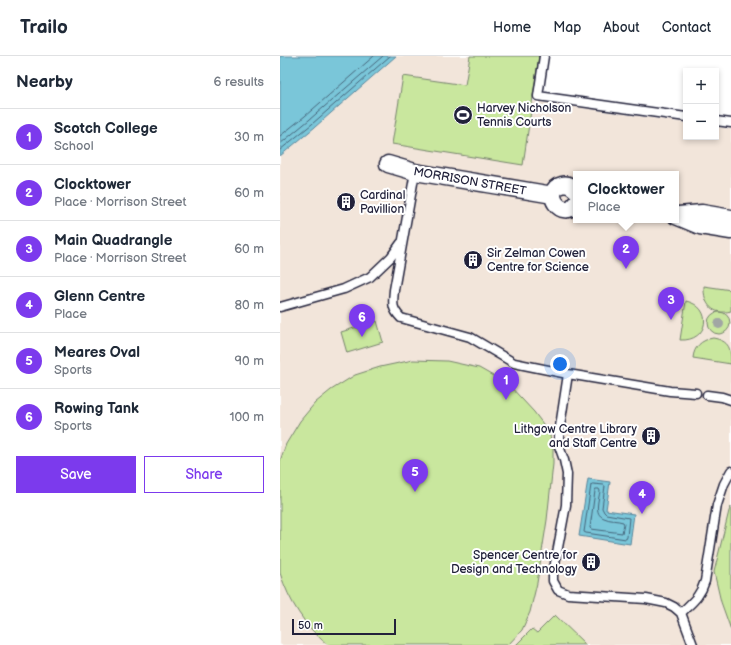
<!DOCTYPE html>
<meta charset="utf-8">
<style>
body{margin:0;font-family:"Balsamiq Sans",sans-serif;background:#f2f2f3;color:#1f2937}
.controls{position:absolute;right:12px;top:12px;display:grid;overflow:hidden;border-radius:0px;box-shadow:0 2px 6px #0003}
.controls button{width:36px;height:36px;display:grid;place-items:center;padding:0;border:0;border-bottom:1px solid #e0e1e3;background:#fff;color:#1f2937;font:20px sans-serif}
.scale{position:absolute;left:12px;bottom:10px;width:104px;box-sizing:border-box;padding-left:4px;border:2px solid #22223b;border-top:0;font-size:11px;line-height:14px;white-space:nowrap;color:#22223b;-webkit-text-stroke:3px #fff;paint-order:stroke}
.you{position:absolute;left:280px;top:308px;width:14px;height:14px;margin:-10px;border:3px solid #fff;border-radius:50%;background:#1a73e8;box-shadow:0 0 0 6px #1a73e833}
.badge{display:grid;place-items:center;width:26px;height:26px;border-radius:50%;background:#7c3aed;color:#fff;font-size:13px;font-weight:700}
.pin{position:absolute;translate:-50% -33px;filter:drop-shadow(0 1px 2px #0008)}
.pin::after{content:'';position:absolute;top:21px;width:14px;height:12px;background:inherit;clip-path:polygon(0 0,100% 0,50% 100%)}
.popup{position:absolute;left:293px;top:115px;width:106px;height:52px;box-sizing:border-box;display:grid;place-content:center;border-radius:0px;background:#fff;filter:drop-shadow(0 1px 3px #0005);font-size:13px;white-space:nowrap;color:#747a83}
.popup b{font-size:15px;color:#1f2937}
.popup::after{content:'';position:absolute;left:50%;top:100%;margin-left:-8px;border:8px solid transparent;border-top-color:#fff}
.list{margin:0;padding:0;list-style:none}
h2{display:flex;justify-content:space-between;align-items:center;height:52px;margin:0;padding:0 16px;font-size:17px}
h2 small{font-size:13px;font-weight:400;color:#747a83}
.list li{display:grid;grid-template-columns:26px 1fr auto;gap:12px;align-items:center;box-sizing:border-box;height:56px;padding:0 16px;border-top:1px solid #e0e1e3}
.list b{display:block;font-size:15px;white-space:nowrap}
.list p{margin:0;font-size:13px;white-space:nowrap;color:#747a83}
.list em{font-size:13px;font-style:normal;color:#747a83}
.actions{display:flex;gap:8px;padding:12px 16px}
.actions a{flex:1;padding:9px 0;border:1px solid #7c3aed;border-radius:0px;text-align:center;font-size:14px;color:#7c3aed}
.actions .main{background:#7c3aed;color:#fff}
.map{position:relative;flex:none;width:451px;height:589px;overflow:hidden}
header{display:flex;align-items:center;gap:24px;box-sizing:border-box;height:56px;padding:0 20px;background:#fff;border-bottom:1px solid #e0e1e3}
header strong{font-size:19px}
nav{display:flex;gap:22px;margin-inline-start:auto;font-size:14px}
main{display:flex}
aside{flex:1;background:#fff}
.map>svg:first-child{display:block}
.built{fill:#f2e5da;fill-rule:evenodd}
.green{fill:#c9e79e;stroke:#76846c}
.water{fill:#7ac6d9;stroke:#57849a}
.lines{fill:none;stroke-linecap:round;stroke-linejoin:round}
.shore{stroke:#45647a;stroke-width:1}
.lane-casing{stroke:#22223b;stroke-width:11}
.street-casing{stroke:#22223b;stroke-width:19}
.lane{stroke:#fff;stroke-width:8}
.street{stroke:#fff;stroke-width:16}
.tree{fill:#a1a6a4}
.labels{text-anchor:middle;stroke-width:4;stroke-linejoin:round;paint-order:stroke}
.poi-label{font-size:12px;fill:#22223b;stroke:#fff;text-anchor:start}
.street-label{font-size:12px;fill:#22223b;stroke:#fff}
</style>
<header>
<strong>Trailo</strong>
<nav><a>Home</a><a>Map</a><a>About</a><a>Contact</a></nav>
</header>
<main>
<aside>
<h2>Nearby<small>6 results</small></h2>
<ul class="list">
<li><span class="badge">1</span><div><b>Scotch College</b><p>School</p></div><em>30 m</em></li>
<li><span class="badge">2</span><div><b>Clocktower</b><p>Place · Morrison Street</p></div><em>60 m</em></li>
<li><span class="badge">3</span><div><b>Main Quadrangle</b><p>Place · Morrison Street</p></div><em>60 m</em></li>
<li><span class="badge">4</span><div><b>Glenn Centre</b><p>Place</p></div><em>80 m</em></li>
<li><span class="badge">5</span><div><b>Meares Oval</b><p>Sports</p></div><em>90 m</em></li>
<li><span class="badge">6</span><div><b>Rowing Tank</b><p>Sports</p></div><em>100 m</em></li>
</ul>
<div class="actions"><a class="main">Save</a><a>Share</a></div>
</aside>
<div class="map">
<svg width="451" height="589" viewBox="0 0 451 589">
<rect width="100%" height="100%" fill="#fff"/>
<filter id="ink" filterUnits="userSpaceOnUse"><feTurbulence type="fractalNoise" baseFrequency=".025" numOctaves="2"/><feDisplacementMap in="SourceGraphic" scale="8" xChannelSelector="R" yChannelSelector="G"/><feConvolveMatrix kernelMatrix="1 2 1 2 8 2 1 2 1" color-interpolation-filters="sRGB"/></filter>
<g filter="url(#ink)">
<path class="built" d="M116,0H260L253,45L406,67V81H436V71L451,73V589H1L0,588V100L35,71ZM296,118H396V164H296Z"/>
<path class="green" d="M190,0H259L243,109L112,88L123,20L185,29Z
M424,230L451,234V255C433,260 423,248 424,230Z
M406,245C434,251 429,286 400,284Z
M428 267a11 11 0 1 1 22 0a11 11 0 1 1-22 0Z
M97,265L103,286L67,297L61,276Z
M433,282C450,285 451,293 451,308L413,302C414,291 421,284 433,282Z
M133,304L167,305L199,312L229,329L254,356L269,376L273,391V408L267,464L257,527L250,556L242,574L228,589H48C25,571 9,545 0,517V405L6,388L20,365L35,347L51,334L75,319L100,311Z
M451,451V574L441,546L434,516L449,455Z
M275,559L306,589H236L252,573L257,577Z"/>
<path class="water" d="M0,0H116L35,71L0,100Z
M308,423L330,426L326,454L354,458L350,488L299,480Z"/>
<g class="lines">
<path class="shore" d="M0,80L25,60L94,0
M0,88L29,64L103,0
M0,94L32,68L110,0
M313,428L324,429L325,430L322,452L324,456L326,458L349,462L347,481L346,483L306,477L304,476L311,429Z
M316,433H319L320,435C319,443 313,458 324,462C330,465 337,464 343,466L344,468L342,477L311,473L310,472L315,435Z"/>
<g class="lane-casing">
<path id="lane" d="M264,0L258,40L406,61
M436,65L451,67
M135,116L114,234C113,247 111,252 121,262L190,281L234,307L288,318L390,335L416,337
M0,251L64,233L90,221L111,201L121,187
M288,318L279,377V390L284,404L287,418L286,449L273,518V525L278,534L288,538L366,543L386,547L394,551L401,557
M427,339L442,341L451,344
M413,589L401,557C412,546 420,541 425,525L437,449L444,428L451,415"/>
</g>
<g class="street-casing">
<path id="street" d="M108,108L135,116L273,139
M296,134C292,130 288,127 282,129C261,134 282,167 296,147
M398,159L422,157L451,162
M396,160L420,170L451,175"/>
</g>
<use href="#lane" class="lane"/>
<use href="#street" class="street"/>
</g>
<circle class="tree" cx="439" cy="268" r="5"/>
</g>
<defs>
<g id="stadium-disc" transform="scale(1)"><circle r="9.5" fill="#22223b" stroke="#fff"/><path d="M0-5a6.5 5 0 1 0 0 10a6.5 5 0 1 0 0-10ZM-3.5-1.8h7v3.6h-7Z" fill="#fff"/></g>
<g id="building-disc" transform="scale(1)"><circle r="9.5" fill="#22223b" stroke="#fff"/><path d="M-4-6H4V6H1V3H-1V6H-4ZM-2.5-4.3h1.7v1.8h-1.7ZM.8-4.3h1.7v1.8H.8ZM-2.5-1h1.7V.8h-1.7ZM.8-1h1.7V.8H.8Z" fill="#fff"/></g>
</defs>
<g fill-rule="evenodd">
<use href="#stadium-disc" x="183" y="59"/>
<use href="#building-disc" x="66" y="146"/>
<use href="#building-disc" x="193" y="204"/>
<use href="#building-disc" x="371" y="380"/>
<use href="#building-disc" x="311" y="506"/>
</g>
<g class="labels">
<g class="poi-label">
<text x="197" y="56">Harvey Nicholson<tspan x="197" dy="14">Tennis Courts</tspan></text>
<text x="80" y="143">Cardinal<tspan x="80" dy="14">Pavillion</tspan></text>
<text x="207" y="201">Sir Zelman Cowen<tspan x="207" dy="14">Centre for Science</tspan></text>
<text x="357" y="377" text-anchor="end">Lithgow Centre Library<tspan x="357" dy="14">and Staff Centre</tspan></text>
<text x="297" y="503" text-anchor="end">Spencer Centre for<tspan x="297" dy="14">Design and Technology</tspan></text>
</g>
<g class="street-label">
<text transform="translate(190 125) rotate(10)" y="4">MORRISON STREET</text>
</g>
</g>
</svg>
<div class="controls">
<button>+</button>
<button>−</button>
</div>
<div class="scale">50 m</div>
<div class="you"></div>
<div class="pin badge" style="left:226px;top:344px">1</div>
<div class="pin badge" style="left:346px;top:213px">2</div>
<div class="popup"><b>Clocktower</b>Place</div>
<div class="pin badge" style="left:391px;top:264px">3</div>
<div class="pin badge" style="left:362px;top:458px">4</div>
<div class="pin badge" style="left:135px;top:436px">5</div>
<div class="pin badge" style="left:82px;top:281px">6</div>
</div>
</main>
